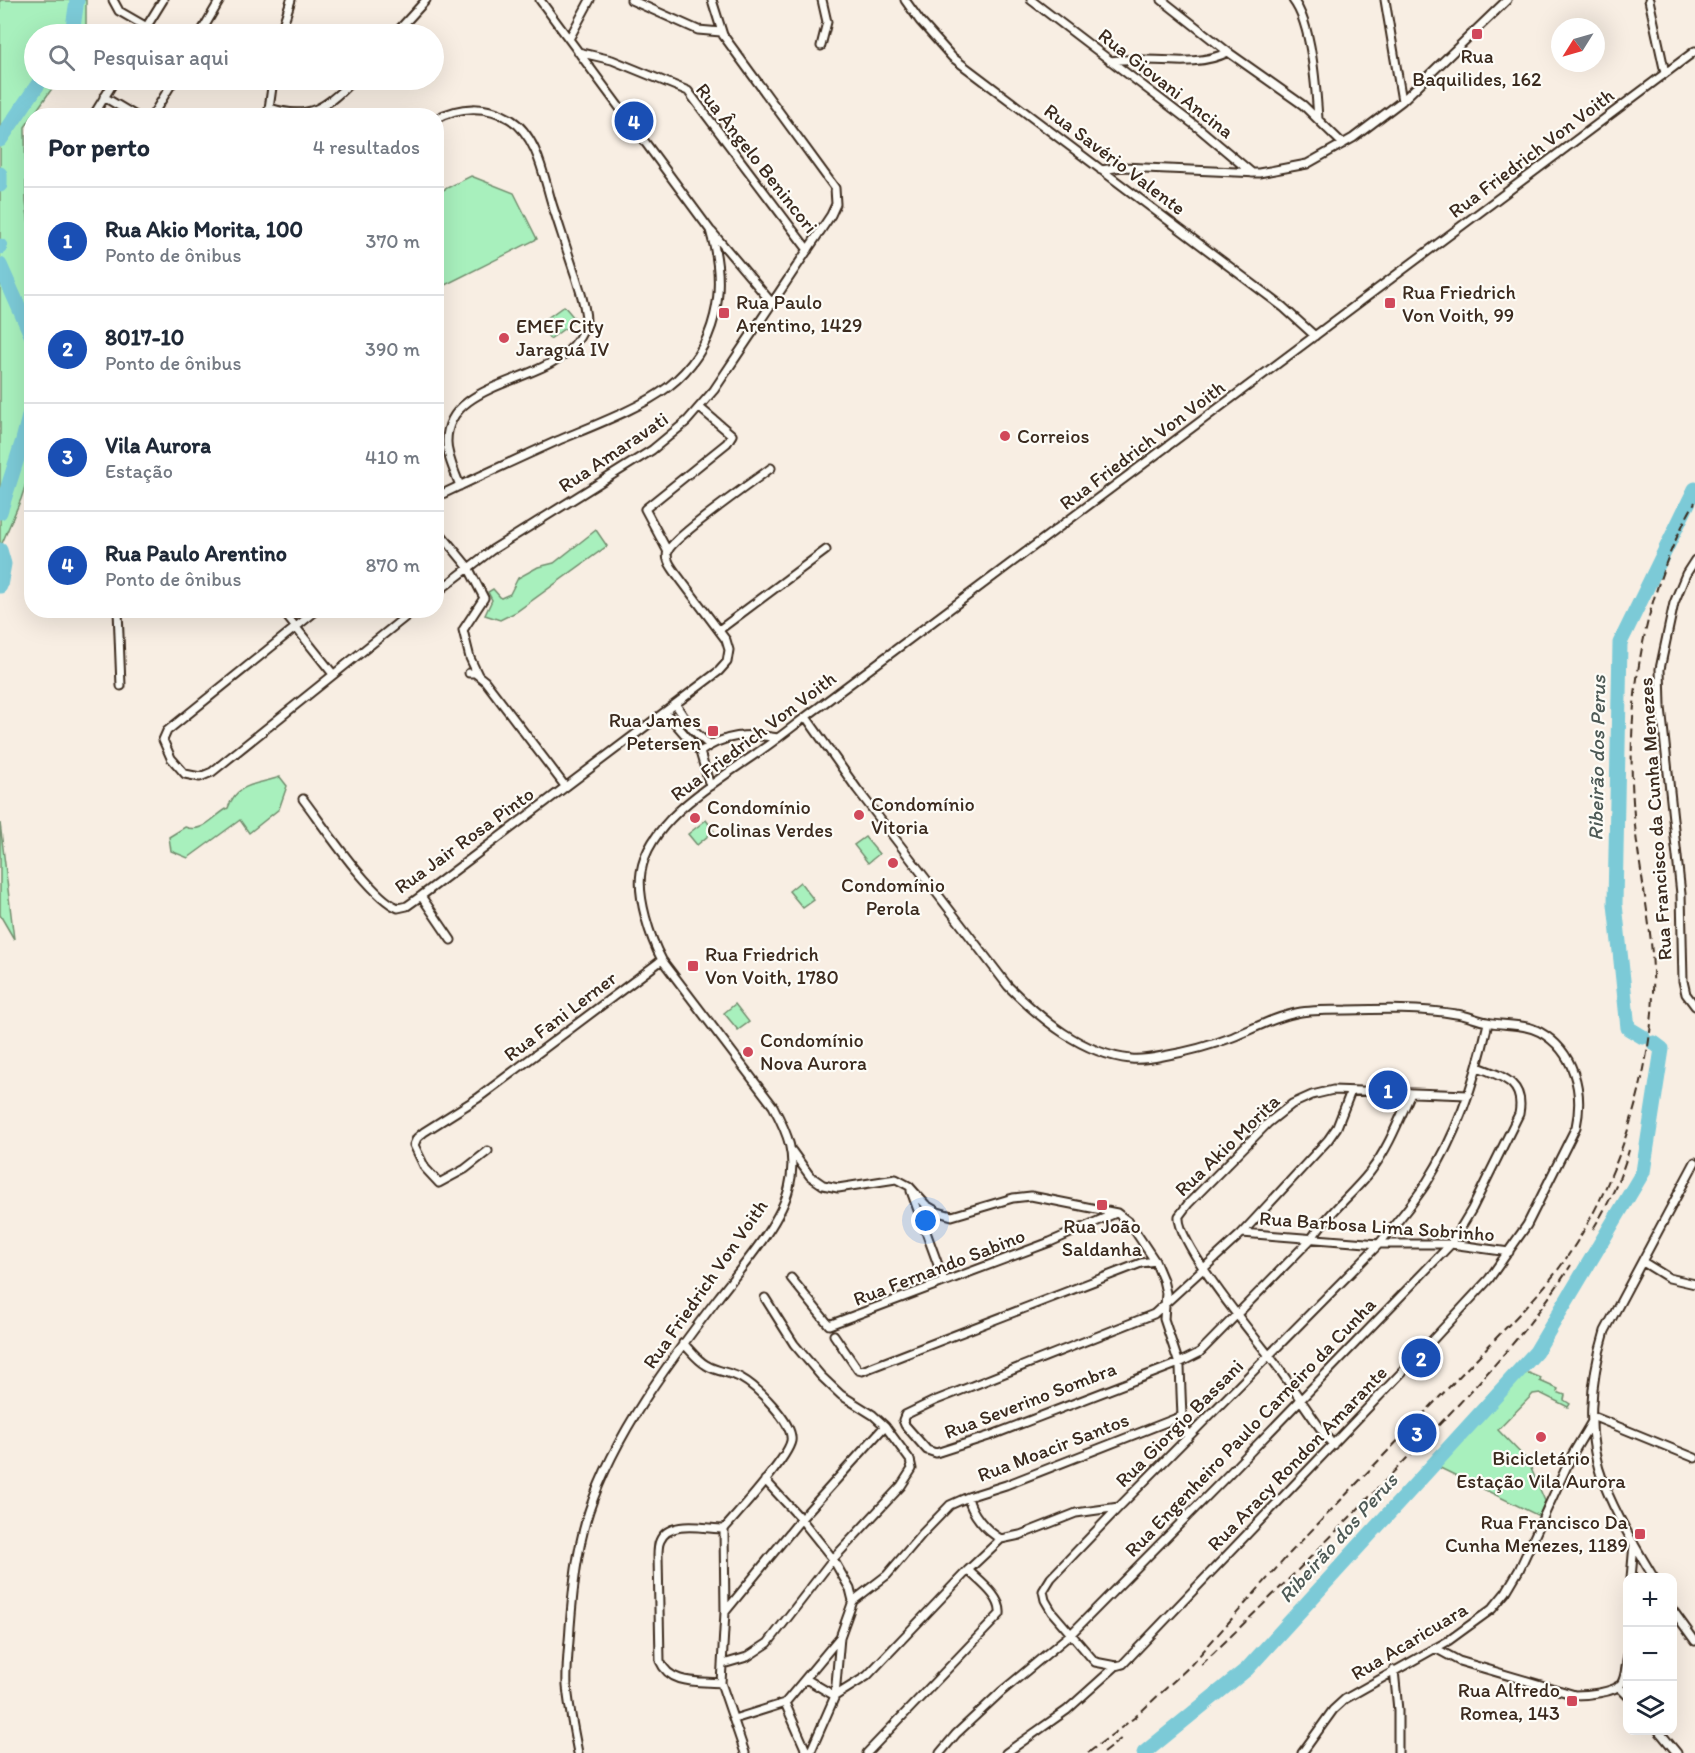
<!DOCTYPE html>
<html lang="pt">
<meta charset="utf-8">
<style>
body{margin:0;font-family:Itim,sans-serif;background:#f2f2f3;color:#1f2937}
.controls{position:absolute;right:18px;bottom:18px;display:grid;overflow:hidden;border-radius:12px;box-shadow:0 6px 24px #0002}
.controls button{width:54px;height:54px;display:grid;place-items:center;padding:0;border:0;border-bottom:2px solid #e0e1e3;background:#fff;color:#1f2937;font:30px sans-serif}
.compass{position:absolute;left:1551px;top:18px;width:54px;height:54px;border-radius:50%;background:#fff;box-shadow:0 6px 24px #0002;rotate:233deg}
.you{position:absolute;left:926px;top:1221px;width:21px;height:21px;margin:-15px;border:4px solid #fff;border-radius:50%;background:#1a73e8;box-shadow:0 0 0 9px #1a73e833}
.badge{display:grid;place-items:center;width:39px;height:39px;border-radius:50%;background:#d1495b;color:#fff;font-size:20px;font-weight:700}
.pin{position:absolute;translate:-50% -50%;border:3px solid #fff;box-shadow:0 2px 6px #0006}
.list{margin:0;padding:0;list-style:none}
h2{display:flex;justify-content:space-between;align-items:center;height:78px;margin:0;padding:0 24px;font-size:26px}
h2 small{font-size:20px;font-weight:400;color:#747a83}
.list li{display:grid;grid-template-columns:39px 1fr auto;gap:18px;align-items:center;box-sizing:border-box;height:108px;padding:0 24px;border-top:2px solid #e0e1e3}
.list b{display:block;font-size:22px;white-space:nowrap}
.list p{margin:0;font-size:20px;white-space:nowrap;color:#747a83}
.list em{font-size:20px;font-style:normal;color:#747a83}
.icon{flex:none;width:33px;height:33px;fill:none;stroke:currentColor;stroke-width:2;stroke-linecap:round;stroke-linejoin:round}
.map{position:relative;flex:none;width:1695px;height:1753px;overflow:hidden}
.search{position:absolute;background:#fff;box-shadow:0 6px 24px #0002;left:24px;top:24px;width:420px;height:66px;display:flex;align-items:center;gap:15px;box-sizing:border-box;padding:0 21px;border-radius:33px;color:#747a83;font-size:22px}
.panel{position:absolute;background:#fff;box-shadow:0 6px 24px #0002;left:24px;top:108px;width:420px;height:510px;border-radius:24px}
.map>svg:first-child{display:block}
.green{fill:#a8f0bd;stroke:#728d6e;stroke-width:1.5}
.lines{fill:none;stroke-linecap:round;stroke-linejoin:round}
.river{stroke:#7bcad7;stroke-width:15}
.street-casing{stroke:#3b2a1e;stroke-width:11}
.street{stroke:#fdfcf7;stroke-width:7}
.rail{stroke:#3b2a1e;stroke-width:2;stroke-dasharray:9 4.5;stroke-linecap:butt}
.poi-dot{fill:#d1495b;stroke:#fdfcf7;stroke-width:2}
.labels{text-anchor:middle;stroke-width:4.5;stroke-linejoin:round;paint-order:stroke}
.poi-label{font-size:20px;fill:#3b2a1e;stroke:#fdfcf7;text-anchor:start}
.street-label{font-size:20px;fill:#3b2a1e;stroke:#fdfcf7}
.water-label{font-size:21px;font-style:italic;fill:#4e5a56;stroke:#fdfcf7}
</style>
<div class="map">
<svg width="1695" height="1753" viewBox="0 0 1695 1753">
<rect width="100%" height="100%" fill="#f8eee3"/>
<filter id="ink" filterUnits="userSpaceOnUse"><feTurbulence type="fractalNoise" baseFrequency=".0167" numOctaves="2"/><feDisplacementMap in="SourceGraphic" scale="12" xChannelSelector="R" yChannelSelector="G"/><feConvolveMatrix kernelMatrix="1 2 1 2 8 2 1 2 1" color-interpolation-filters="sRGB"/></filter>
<g filter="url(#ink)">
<path class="green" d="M0,0H86V34H34V80H58L25,127L26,202L32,248L31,468L21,499L0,548Z
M471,176L514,193L537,239L437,289V193Z
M564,306L576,320L550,339L539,324Z
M596,530L607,546L516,612L500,620L485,615L492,600L488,592L493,589L501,598L510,594L518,578L538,567L554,563Z
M280,777L287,786L279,809L249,833L240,820L188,858L171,851L169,837L185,827C203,834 213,816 228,808C237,782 257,785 280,777Z
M706,820L714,831L697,845L688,834Z
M0,823L14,939L0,915Z
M865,837L879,854L868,863L854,845Z
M800,882L814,900L803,908L789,891Z
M735,1004L749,1022L738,1030L724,1013Z
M1529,1373L1541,1378L1540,1381L1558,1389L1557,1392L1565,1395L1564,1400L1570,1404L1568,1407L1540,1393L1533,1394L1498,1430L1531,1464L1530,1466L1545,1501L1539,1516L1434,1465L1523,1374Z"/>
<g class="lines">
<path class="river" d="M72,34L77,0
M0,140L41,80
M0,174V185
M0,246V247
M0,265L32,337
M0,512L23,440L32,404
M0,550L4,564L0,586
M1643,1037L1628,1028L1615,904L1620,643L1695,489
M1144,1753L1247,1669L1536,1352L1643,1172L1662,1049L1654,1043"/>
<g class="street-casing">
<path id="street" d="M113,0L119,11L159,34
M631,0L698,30L721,32
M905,0L920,21L952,57L1283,307L1315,336
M1031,0L1201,130L1252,173
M1162,0L1228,52L1303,105L1343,144
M1293,0C1312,24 1316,88 1318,119
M1385,0L1402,101
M1649,0L1665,73
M142,34L163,0
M200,34L220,0
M280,34L291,0
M395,34L426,0
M569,39L590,0
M821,46L827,22L822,0
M578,52L612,60L688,91L808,250
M1110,61C1148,55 1193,70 1228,52
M104,97L136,116
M270,108C309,121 327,107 353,80
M93,116L115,80
M152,116L174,80
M268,116L273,80
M436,119C459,106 487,105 510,119C538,136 544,179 553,207C561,231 568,254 576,277C580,291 586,306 586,321C586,327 582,333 579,338C552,385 446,378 447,442C447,457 455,472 460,486
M1101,170L1122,167L1259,173L1307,164L1353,138L1402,101L1507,0
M712,232L772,303
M436,497C476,478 517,459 557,441C590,427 641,408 668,387C718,348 728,288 710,230L540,0
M436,528L468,567L484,598L463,630L470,658L478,675
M668,552L645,509L727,443L732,435L700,408
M1695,560L1686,574L1674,603L1660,669L1661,707L1681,894L1683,981L1686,994L1695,1006
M436,593L492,550L652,450L687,421L714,390L831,215L836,204L835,188L723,35L712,0
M118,610L121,686
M282,610L333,674
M317,610L167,731L163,740L171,758L185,774L200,777L212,772L414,610
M719,630L826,550
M469,673H475L485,681L565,786
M676,705L692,729L709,745
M666,713L700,752L710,786
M806,717L857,789L1008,986C1041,1019 1082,1054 1131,1059C1141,1060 1153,1058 1163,1056C1186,1052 1210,1046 1233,1037C1255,1028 1277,1016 1301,1012C1316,1010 1332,1010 1347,1010C1383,1009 1420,1008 1456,1014C1467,1015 1476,1020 1487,1022C1504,1026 1524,1023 1540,1032C1574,1051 1584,1091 1576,1127L1527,1225L1489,1279L1426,1347L1123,1664L1116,1666L1095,1662L1052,1612L1045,1600L1043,1591L1051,1578L1119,1507L1379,1244C1395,1224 1413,1204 1427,1182C1458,1133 1476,1078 1488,1023
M700,752C724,734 749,733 778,738
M303,799C323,825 371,898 398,908L407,906L421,896L719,671L727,662L729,650L726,640L675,572C671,566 665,559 668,551C673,537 754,481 771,468
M421,896L451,940
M1351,1091L1337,1127L1328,1140L1242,1233L1154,1314L934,1401L905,1415L903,1420L905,1425L927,1450L936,1453L992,1435L1179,1363L1199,1353L1312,1238C1328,1213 1352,1195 1370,1172C1388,1149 1399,1120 1411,1093
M488,1151L465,1169L439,1183L425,1168L414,1145L417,1138L424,1132L478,1098L662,960
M792,1151L810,1176L823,1185L838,1188L896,1179L909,1186L926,1205L938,1212L952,1216L1013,1198L1031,1196L1117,1213L1129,1222L1155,1261L1163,1280L1166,1293L1164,1319L1180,1367L1182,1417L1188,1438
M911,1191L944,1281
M1242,1233L1379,1244H1451L1509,1252
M1643,1262L1669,1278L1695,1284
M791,1278L829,1325L1050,1242L1116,1213
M834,1335L858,1370L862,1371L1141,1263L1155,1261
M683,1343C690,1350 697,1360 706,1365C717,1372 730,1372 741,1378C756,1386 794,1423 791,1441C788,1458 737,1514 724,1529L725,1612L721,1683L745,1753
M1592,1416L1695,1458
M1333,1445C1313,1420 1296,1392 1277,1366C1258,1341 1176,1243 1179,1216L1188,1204L1268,1123L1292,1104L1312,1095L1333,1090L1468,1095
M765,1480L801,1519L833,1559L850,1589L853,1601L840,1637L835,1696L810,1753
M1119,1507L1076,1513L1020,1535L1001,1539C986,1531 971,1513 968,1497L1006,1485L1182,1416
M1631,1578L1634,1544
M1654,1578C1636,1548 1617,1517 1604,1484C1585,1436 1590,1380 1605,1331L1695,1162
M853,1601L887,1575L922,1534L950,1505L968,1497
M1672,1609L1695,1641
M725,1612L801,1519L885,1426
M1435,1648L1459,1661L1575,1695C1585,1695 1614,1693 1621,1684C1626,1678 1626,1663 1628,1655
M723,1664L747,1657L768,1643L833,1559L901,1486L912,1469L910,1460L885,1426L873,1415L841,1395L821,1376L794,1344L765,1298
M1394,1670L1398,1710V1753
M806,1679L835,1696L867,1676L968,1570L1001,1539
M721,1683C698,1681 670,1685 660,1661L658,1556C658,1551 658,1545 660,1541C669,1519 705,1529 724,1529
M1618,1686L1628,1696
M785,1703L807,1753
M734,1719L785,1703L840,1637
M1658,1730L1677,1753
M578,1753C574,1731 569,1708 567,1686C566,1666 569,1646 570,1627C573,1588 577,1548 589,1511C615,1433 669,1362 718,1298C740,1269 781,1223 789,1188C797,1155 788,1134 773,1106L662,960C650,938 637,897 641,872C649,820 717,781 757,753C778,739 798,722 819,707L1695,51
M867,1753L1000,1614C1002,1597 979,1581 968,1570
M940,1753L956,1734L1001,1692L1072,1633L1227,1476L1451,1244L1472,1209L1519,1114C1525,1083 1504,1077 1478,1067
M1006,1753L1067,1710L1116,1666
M1302,1753L1333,1710L1345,1699L1448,1641L1492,1609L1506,1592L1519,1570L1572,1455L1591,1423"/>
</g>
<use href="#street" class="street"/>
<path class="rail" d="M1593,1229C1608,1205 1621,1178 1629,1150
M1201,1665C1271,1598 1339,1529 1406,1459C1465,1398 1525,1337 1571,1265
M1088,1753L1134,1718L1190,1666L1290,1553L1523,1310C1540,1292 1556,1274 1569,1254C1617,1183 1651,1078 1653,993C1655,942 1642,886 1636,835C1623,722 1638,601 1695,502
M1103,1753L1122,1738"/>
</g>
</g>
<g class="poi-dot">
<rect x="1471" y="28" width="12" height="12" rx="3"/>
<rect x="1384" y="297" width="12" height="12" rx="3"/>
<rect x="718" y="307" width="12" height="12" rx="3"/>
<circle cx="504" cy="338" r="6"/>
<circle cx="1005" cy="436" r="6"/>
<rect x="707" y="725" width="12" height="12" rx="3"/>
<circle cx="859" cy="815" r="6"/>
<circle cx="695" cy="818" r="6"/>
<circle cx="893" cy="863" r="6"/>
<rect x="687" y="960" width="12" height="12" rx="3"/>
<circle cx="748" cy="1052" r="6"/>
<rect x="1096" y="1199" width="12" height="12" rx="3"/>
<circle cx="1541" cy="1437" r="6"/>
<rect x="1634" y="1528" width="12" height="12" rx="3"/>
<rect x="1566" y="1695" width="12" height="12" rx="3"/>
</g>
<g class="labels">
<g class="poi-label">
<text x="1477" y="63" text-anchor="middle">Rua<tspan x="1477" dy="23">Baquilides, 162</tspan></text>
<text x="1402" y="299">Rua Friedrich<tspan x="1402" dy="23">Von Voith, 99</tspan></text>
<text x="736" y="309">Rua Paulo<tspan x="736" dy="23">Arentino, 1429</tspan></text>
<text x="516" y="333">EMEF City<tspan x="516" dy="23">Jaraguá IV</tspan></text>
<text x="1017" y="443">Correios</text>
<text x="701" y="727" text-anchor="end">Rua James<tspan x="701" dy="23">Petersen</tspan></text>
<text x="871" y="811">Condomínio<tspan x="871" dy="23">Vitoria</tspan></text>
<text x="707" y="814">Condomínio<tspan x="707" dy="23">Colinas Verdes</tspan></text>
<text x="893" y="892" text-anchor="middle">Condomínio<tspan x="893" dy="23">Perola</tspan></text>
<text x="705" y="961">Rua Friedrich<tspan x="705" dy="23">Von Voith, 1780</tspan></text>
<text x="760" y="1047">Condomínio<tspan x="760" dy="23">Nova Aurora</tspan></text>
<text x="1102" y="1233" text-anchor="middle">Rua João<tspan x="1102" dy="23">Saldanha</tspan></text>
<text x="1541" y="1465" text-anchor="middle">Bicicletário<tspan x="1541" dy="23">Estação Vila Aurora</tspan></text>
<text x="1628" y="1529" text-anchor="end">Rua Francisco Da<tspan x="1628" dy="23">Cunha Menezes, 1189</tspan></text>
<text x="1560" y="1697" text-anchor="end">Rua Alfredo<tspan x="1560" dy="23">Romea, 143</tspan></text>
</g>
<g class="street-label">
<text transform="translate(1166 83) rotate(38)" y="7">Rua Giovani Ancina</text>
<text transform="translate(1531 153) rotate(-37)" y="7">Rua Friedrich Von Voith</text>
<text transform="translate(757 158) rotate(52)" y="7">Rua Ângelo Benincori</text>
<text transform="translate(1115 159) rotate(37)" y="7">Rua Savério Valente</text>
<text transform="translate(1142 445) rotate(-37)" y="7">Rua Friedrich Von Voith</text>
<text transform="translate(613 452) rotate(-34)" y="7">Rua Amaravati</text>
<text transform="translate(753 736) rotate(-37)" y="7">Rua Friedrich Von Voith</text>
<text transform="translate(1655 819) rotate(-94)" y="7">Rua Francisco da Cunha Menezes</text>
<text transform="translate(464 840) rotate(-36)" y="7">Rua Jair Rosa Pinto</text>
<text transform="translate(560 1016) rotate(-37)" y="7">Rua Fani Lerner</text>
<text transform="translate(1227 1145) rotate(-44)" y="7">Rua Akio Morita</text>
<text transform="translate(1377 1226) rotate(4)" y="7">Rua Barbosa Lima Sobrinho</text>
<text transform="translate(939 1267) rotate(-21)" y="7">Rua Fernando Sabino</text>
<text transform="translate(705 1284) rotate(-55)" y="7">Rua Friedrich Von Voith</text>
<text transform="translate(1030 1400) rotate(-21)" y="7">Rua Severino Sombra</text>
<text transform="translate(1179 1423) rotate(-45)" y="7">Rua Giorgio Bassani</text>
<text transform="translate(1250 1427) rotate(-46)" y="7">Rua Engenheiro Paulo Carneiro da Cunha</text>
<text transform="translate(1053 1447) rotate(-21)" y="7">Rua Moacir Santos</text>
<text transform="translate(1297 1458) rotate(-46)" y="7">Rua Aracy Rondon Amarante</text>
<text transform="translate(1409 1641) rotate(-31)" y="7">Rua Acaricuara</text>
</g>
<g class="water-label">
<text transform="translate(1597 758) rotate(-89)" y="7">Ribeirão dos Perus</text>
<text transform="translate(1338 1538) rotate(-48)" y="7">Ribeirão dos Perus</text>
</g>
</g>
</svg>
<div class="controls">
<button>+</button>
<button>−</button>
<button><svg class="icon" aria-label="layers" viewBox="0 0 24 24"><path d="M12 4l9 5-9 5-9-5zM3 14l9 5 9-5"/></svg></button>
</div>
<svg class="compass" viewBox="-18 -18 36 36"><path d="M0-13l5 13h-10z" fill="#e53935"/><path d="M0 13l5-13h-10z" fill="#747a83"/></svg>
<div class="you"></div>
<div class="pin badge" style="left:1388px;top:1090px;background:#1a4fb4">1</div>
<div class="pin badge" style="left:1421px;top:1358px;background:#1a4fb4">2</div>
<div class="pin badge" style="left:1417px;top:1433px;background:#1a4fb4">3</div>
<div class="pin badge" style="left:634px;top:121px;background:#1a4fb4">4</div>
<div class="search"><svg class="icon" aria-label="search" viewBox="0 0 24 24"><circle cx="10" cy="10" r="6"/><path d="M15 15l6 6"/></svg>Pesquisar aqui</div>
<section class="panel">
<h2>Por perto<small>4 resultados</small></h2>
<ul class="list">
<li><span class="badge" style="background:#1a4fb4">1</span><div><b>Rua Akio Morita, 100</b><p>Ponto de ônibus</p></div><em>370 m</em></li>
<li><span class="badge" style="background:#1a4fb4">2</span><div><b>8017-10</b><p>Ponto de ônibus</p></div><em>390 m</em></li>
<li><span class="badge" style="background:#1a4fb4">3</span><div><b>Vila Aurora</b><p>Estação</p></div><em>410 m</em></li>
<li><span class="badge" style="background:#1a4fb4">4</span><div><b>Rua Paulo Arentino</b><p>Ponto de ônibus</p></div><em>870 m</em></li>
</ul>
</section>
</div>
